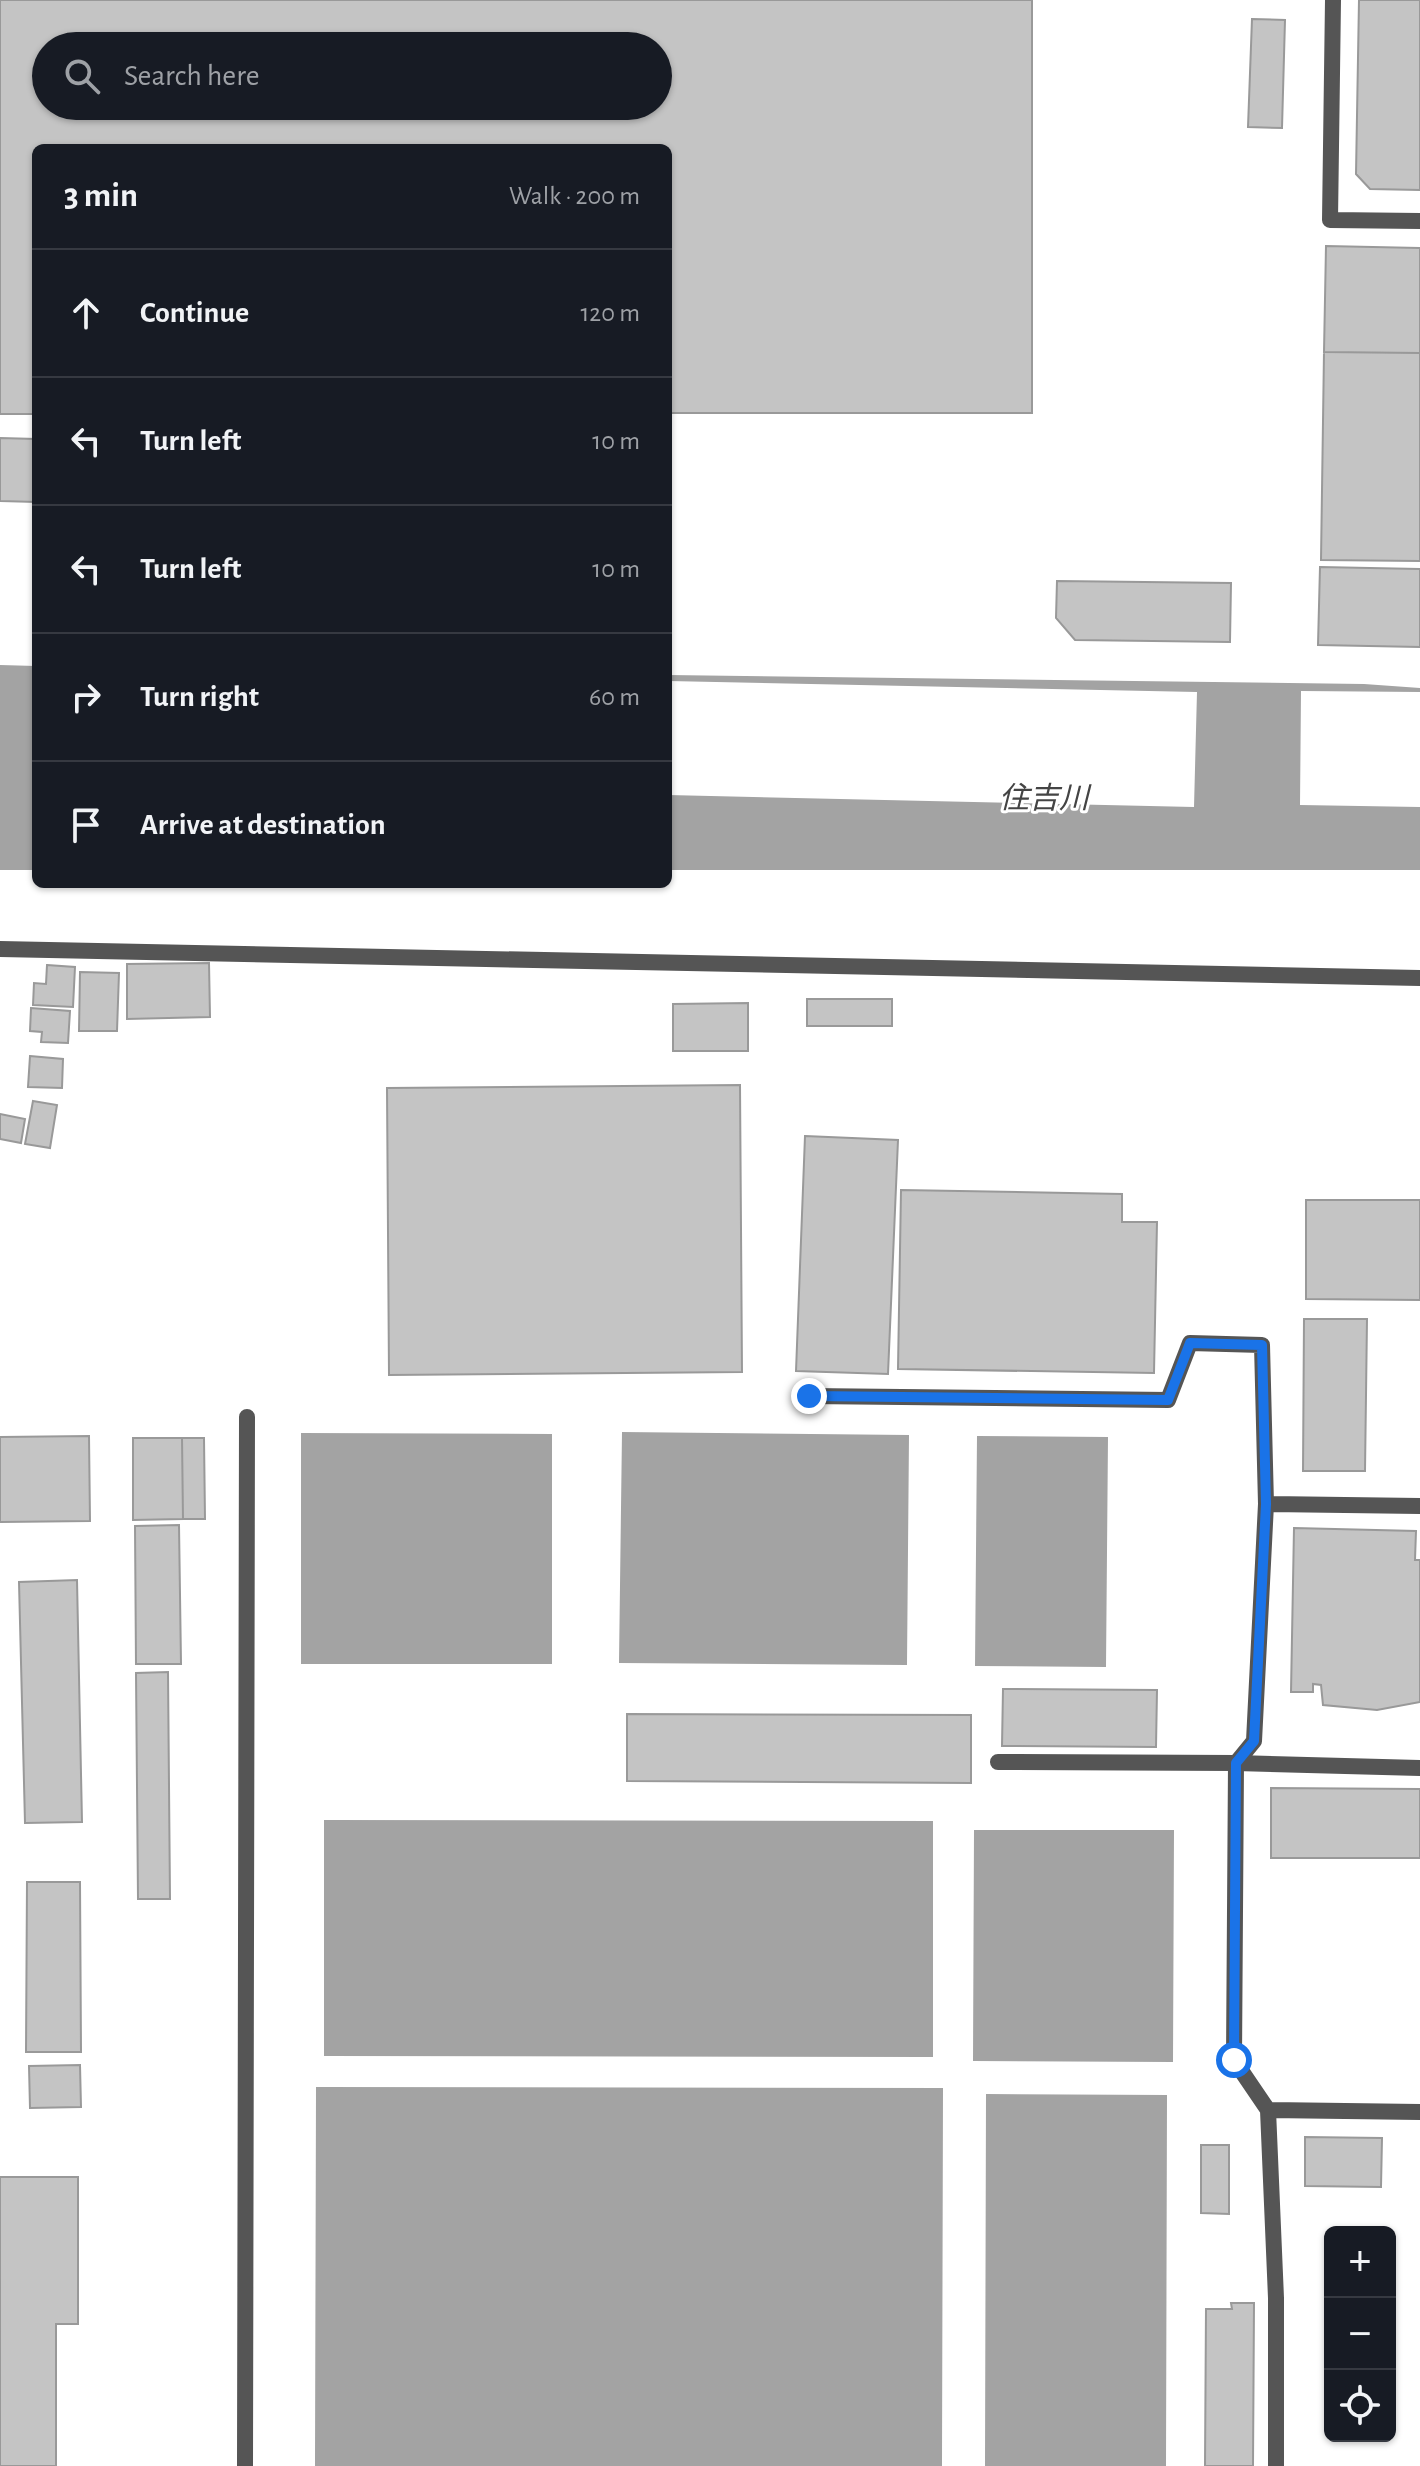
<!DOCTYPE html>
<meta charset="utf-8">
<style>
body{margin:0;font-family:"Alegreya Sans","Noto Sans JP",sans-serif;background:#20242c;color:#f1f3f6}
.controls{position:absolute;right:24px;bottom:24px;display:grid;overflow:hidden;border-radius:12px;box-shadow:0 2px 6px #0004}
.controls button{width:72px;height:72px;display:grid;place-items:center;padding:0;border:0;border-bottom:2px solid #363941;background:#171b24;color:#f1f3f6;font:40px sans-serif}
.stop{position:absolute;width:24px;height:24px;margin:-18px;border:6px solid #1a73e8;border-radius:50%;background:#fff}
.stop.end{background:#1a73e8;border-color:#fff;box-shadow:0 2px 8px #0008}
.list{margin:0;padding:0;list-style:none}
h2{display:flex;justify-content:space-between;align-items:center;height:104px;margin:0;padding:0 32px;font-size:34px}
h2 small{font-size:26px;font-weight:400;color:#9ea1a6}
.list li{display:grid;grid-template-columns:52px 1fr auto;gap:24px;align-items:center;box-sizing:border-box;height:128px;padding:0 32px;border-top:2px solid #363941}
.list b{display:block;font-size:30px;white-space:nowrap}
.list em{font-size:26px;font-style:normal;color:#9ea1a6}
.icon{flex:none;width:44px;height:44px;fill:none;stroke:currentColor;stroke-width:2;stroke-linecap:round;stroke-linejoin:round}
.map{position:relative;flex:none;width:1420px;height:2466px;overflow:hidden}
.search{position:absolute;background:#171b24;box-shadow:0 2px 6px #0004;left:32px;top:32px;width:640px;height:88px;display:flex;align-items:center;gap:20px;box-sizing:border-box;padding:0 28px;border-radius:44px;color:#9ea1a6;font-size:30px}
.panel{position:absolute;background:#171b24;box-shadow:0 2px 6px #0004;left:32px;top:144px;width:640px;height:744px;border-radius:12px}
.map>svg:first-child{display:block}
.water{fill:#a3a3a3}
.pier{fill:#fff}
.building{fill:#c4c4c4;stroke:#999;stroke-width:2;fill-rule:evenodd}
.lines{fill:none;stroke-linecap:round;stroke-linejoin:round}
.lane{stroke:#555;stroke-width:16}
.street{stroke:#555;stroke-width:16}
.route{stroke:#1a73e8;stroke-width:10}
.labels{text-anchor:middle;stroke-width:6;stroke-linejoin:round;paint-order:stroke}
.water-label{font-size:30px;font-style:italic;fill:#444;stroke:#fff}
</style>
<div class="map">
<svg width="1420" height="2466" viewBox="0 0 1420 2466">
<rect width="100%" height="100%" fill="#fff"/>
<path class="water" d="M0,665L36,666V870H0Z
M668,675L1364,684L1420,688V870H668Z
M622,1432L909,1435L907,1665L619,1663Z
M301,1433L552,1434V1664H301Z
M977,1436L1108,1437L1106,1667L975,1666Z
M324,1820L933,1821V2057L324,2056Z
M974,1830H1174L1173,2062L973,2061Z
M316,2087L943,2088L942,2466H315Z
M986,2094L1167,2095L1166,2466H985Z"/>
<path class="pier" d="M668,681L1197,692L1194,807L668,795Z
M1301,691L1420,692V807L1300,805Z"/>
<path class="building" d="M0,0H1032V413H668V148H36V414H0ZM46,46H658V106H46Z
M1359,0H1420V190L1370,189L1356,174Z
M1252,19L1285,20L1282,128L1248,127Z
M1326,246L1420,248V353L1324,352Z
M1324,352L1420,353V561L1321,560Z
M0,438L36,439V502L0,501Z
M1320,567L1420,569V647L1318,645Z
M1057,581L1231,583L1230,642L1075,640L1056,618Z
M209,963L210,1017L127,1019V964Z
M47,965L75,967L73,1007L33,1005L34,983L46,984Z
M80,972L119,973L117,1031H79Z
M807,999H892V1026H807Z
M748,1003V1051H673V1004Z
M31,1008L70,1011L68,1043L41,1042L42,1032L30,1031Z
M30,1056L63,1059L62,1088L28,1087Z
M740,1085L742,1372L389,1375L387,1088Z
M33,1101L57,1105L50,1148L25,1144Z
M0,1114L25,1119L21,1143L0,1139Z
M805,1136L898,1140L888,1374L796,1371Z
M901,1190L1122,1194V1222H1157L1154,1373L898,1369Z
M1306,1200H1420V1300L1306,1299Z
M1304,1319H1367L1365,1471H1303Z
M89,1436L90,1521L0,1522V1437Z
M133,1438H182L183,1519L133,1520Z
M182,1438H204L205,1519H183Z
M179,1525L181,1664H136L135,1526Z
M1294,1528L1416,1531L1415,1560H1420V1702L1377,1710L1323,1705L1321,1685L1313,1684V1692H1291Z
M77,1580L82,1822L25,1823L19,1582Z
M168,1672L170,1899H138L136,1673Z
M1003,1689L1157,1690L1156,1747L1002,1746Z
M627,1714L971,1715V1783L627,1781Z
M1271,1788L1420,1789V1858H1271Z
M27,1882H80L81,2052H26Z
M80,2065L81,2107L30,2108L29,2066Z
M1305,2137L1382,2138L1381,2187L1305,2186Z
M1201,2145H1229V2214L1201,2213Z
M0,2177H78V2324H56V2466H0Z
M1231,2303H1254L1253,2466H1205L1206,2309H1232Z"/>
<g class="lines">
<path class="lane" d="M809,1396L1168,1400L1190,1343L1262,1345L1266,1504L1254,1741L1236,1763L1234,2060L1268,2110L1276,2298V2466
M1266,1504L1420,1506
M998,1762L1236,1763L1420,1768
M1268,2110L1420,2112
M245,2466L247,1417"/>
<path class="street" d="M1333,0L1330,220L1420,221
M0,949L1420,978"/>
</g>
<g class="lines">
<path class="route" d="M809,1396L1168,1400L1190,1343L1262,1345L1266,1504L1254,1741L1236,1763L1234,2060"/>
</g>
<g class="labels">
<g class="water-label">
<text x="1044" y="808">住吉川</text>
</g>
</g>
</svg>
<div class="controls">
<button>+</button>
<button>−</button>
<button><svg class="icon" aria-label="locate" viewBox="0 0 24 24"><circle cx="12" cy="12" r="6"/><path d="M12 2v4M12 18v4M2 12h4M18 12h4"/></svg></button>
</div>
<div class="stop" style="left:1234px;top:2060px"></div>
<div class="stop end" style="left:809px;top:1396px"></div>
<div class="search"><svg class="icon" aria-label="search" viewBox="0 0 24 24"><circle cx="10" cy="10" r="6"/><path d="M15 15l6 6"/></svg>Search here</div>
<section class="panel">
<h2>3 min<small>Walk · 200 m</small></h2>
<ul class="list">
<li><svg class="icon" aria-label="ahead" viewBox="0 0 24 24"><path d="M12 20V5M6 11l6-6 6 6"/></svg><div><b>Continue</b></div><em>120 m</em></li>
<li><svg class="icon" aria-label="left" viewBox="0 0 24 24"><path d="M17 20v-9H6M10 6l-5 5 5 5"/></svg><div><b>Turn left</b></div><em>10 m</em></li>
<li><svg class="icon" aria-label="left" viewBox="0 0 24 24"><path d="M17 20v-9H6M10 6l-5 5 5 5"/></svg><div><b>Turn left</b></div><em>10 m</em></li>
<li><svg class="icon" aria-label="right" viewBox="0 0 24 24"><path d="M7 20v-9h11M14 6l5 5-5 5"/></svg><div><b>Turn right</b></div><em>60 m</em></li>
<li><svg class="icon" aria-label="arrive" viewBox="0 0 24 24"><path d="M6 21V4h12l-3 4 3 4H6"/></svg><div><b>Arrive at destination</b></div></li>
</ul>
</section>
</div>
